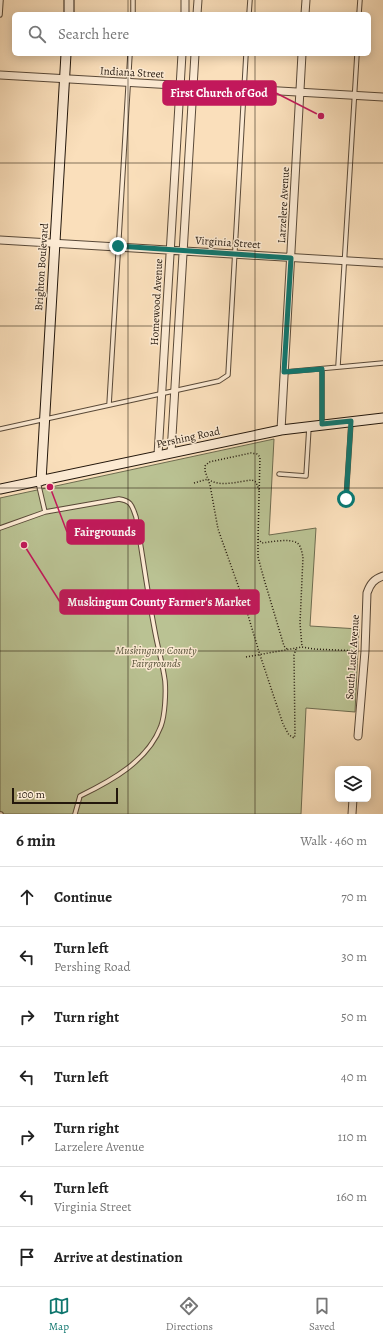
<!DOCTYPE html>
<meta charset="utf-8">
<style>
body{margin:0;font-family:Alegreya,serif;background:#f6f6f6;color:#222}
.controls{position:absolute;right:12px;bottom:12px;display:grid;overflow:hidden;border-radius:6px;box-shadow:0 2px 10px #0003}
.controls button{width:36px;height:36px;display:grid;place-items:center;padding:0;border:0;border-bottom:1px solid #e0e0e0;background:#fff;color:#222;font:20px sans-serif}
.scale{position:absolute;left:12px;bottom:10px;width:106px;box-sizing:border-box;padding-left:4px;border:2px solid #23170c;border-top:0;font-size:11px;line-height:14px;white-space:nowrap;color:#23170c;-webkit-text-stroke:3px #fcead3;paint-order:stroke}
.stop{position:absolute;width:12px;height:12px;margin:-9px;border:3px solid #0f766e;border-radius:50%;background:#fff}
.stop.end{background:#0f766e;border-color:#fff;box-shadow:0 1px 4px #0008}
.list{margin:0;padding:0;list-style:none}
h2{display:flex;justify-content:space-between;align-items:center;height:52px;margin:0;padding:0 16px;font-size:17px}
h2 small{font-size:13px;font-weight:400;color:#767676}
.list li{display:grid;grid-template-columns:26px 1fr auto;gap:12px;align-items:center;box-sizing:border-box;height:60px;padding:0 16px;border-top:1px solid #e0e0e0}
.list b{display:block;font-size:15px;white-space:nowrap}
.list p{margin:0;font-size:13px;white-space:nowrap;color:#767676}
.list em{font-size:13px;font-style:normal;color:#767676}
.icon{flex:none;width:22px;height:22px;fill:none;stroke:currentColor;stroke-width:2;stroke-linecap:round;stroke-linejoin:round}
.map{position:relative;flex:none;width:383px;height:814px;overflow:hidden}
.search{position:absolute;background:#fff;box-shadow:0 2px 10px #0003;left:12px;right:12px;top:12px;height:44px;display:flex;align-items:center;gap:10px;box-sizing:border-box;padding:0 14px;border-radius:6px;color:#767676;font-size:15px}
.sheet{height:472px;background:#fff}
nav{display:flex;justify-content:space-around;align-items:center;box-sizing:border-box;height:56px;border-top:1px solid #e0e0e0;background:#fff;font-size:11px;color:#767676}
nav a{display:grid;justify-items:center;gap:2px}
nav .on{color:#0f766e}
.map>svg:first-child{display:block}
.green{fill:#bac293;stroke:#6e6c50}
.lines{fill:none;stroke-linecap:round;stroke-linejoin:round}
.lane-casing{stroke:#594938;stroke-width:5.5}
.street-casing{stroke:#594938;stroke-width:9}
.secondary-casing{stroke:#23170c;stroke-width:11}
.path{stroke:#23170c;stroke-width:1.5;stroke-dasharray:1 2;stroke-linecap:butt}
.lane{stroke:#fcead3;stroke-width:3.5}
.street{stroke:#fcead3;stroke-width:7}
.secondary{stroke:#fcead3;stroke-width:9}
.route{stroke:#0f766e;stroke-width:5}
.grid{fill:none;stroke:#23170c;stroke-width:1;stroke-opacity:0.55}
.labels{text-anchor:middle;stroke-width:3;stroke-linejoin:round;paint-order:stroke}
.street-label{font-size:11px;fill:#23170c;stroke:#fcead3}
.park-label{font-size:11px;font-style:italic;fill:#58533b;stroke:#fcead3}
.leader{fill:none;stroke:#c2185b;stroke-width:1.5}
.callout-dot{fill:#c2185b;stroke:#fcead3;stroke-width:1.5}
.callout{fill:#c2185b;stroke:#c2185b;stroke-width:1.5}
.callout-label{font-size:12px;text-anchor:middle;font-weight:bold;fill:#fff}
</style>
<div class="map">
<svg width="383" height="814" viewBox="0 0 383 814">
<rect width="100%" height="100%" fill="#fadfbb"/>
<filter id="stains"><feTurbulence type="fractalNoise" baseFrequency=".005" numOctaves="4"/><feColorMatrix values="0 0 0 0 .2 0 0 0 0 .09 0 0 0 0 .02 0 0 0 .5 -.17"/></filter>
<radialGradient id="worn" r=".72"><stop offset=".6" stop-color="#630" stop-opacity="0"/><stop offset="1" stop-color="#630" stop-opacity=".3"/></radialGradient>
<path class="green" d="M274,439L269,535L316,528L310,626L359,629L355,712L306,708L301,814H0V498Z"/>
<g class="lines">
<g class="lane-casing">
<path id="lane" d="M133,14V0
M249,14L250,0
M359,14L360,0
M0,15L1,0
M338,366L357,54
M285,372L383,363
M109,405L130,54
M322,424V369
M0,429L219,381L228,375L246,54
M279,474L306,476L309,427
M38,482L45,512
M346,499L351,422
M0,528L45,512L119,499C132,501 132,506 136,517C143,557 148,597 156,637C159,652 163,666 165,681C166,693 165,715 161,726C148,761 111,781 80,796L75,814
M0,814H1"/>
</g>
<g class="street-casing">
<path id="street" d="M185,14V0
M197,14L198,0
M305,14L306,0
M0,75L383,97
M0,240L383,263
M281,430L302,54
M171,453L195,54
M158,455L182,54
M358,736L365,651L367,593C370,584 374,579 383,576
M352,814L353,799"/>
</g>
<g class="secondary-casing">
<path id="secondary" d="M69,14V0
M41,481L66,54
M0,489L281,430L383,418"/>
</g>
<path class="path" d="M194,483L208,479C220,488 239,481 252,480L256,482L259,490
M258,539V557L264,579L284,646L288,650
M296,649L294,655L295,735L294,738L289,735L283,724L260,655L244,602L218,529L210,485L205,471V466L209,462L251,453L257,454L260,457L258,539L262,543C270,542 290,538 297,543C301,545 302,553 303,557L300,623L302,647
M246,657L302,647L314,649L359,651"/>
<use href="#lane" class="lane"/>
<use href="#street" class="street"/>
<use href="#secondary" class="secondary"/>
</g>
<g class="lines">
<path class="route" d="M118,246L291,258L284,372L322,369V424L351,421L346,499"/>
</g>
<path class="grid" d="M128,0V14M255,0V14M128,54V814M255,54V814M0,163H383M0,326H383M0,488H383M0,651H383"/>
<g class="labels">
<g class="street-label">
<text transform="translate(132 72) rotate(3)" y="4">Indiana Street</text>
<text transform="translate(283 205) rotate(-87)" y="4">Larzelere Avenue</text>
<text transform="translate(228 242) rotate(4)" y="4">Virginia Street</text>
<text transform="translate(41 267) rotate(-86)" y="4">Brighton Boulevard</text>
<text transform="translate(156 302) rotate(-87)" y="4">Homewood Avenue</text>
<text transform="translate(188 437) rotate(-12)" y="4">Pershing Road</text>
<text transform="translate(352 657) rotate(-86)" y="4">South Luck Avenue</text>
</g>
<g class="park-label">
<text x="156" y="654">Muskingum County<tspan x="156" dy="13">Fairgrounds</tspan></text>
</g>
</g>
<path class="leader" d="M321 116L276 93M50 487L67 532M24 545L60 602"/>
<g class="callout-dot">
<circle cx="321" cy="116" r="4"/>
<circle cx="50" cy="487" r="4"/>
<circle cx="24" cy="545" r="4"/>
</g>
<g class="callout">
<rect x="163" y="81" width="113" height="24" rx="4"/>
<rect x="67" y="520" width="77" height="24" rx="4"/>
<rect x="60" y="590" width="199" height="24" rx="4"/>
</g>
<g class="callout-label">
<text x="219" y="97">First Church of God</text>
<text x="105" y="536">Fairgrounds</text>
<text x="159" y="606">Muskingum County Farmer's Market</text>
</g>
<rect width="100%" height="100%" filter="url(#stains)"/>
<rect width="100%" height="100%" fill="url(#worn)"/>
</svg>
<div class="controls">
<button><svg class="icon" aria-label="layers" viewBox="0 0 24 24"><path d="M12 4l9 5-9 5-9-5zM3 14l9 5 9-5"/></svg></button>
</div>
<div class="scale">100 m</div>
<div class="stop" style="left:346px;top:499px"></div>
<div class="stop end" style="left:118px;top:246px"></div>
<div class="search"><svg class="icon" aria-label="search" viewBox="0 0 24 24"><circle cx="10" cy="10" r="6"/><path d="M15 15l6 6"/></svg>Search here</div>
</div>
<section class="sheet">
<h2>6 min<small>Walk · 460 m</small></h2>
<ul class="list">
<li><svg class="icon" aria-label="ahead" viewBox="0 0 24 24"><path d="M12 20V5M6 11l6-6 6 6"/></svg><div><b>Continue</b></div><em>70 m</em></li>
<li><svg class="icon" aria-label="left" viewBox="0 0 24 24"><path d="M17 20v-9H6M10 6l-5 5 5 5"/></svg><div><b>Turn left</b><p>Pershing Road</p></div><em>30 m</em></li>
<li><svg class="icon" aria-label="right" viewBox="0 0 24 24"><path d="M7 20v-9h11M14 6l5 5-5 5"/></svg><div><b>Turn right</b></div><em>50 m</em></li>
<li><svg class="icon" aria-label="left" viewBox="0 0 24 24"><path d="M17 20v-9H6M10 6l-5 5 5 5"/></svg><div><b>Turn left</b></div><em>40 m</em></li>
<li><svg class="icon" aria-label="right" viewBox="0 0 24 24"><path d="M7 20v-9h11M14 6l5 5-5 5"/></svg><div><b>Turn right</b><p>Larzelere Avenue</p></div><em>110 m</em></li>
<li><svg class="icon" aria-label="left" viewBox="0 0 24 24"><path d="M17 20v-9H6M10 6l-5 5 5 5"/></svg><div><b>Turn left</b><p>Virginia Street</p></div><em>160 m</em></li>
<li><svg class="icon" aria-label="arrive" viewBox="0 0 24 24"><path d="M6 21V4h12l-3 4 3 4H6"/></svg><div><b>Arrive at destination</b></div></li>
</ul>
</section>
<nav>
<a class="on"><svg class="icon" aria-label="map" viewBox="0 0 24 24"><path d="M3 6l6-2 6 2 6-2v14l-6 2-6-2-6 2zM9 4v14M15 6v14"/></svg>Map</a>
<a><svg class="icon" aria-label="directions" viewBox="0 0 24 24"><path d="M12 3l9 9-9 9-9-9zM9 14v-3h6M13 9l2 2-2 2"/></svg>Directions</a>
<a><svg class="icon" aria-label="saved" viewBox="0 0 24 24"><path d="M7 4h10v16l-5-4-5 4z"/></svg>Saved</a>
</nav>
